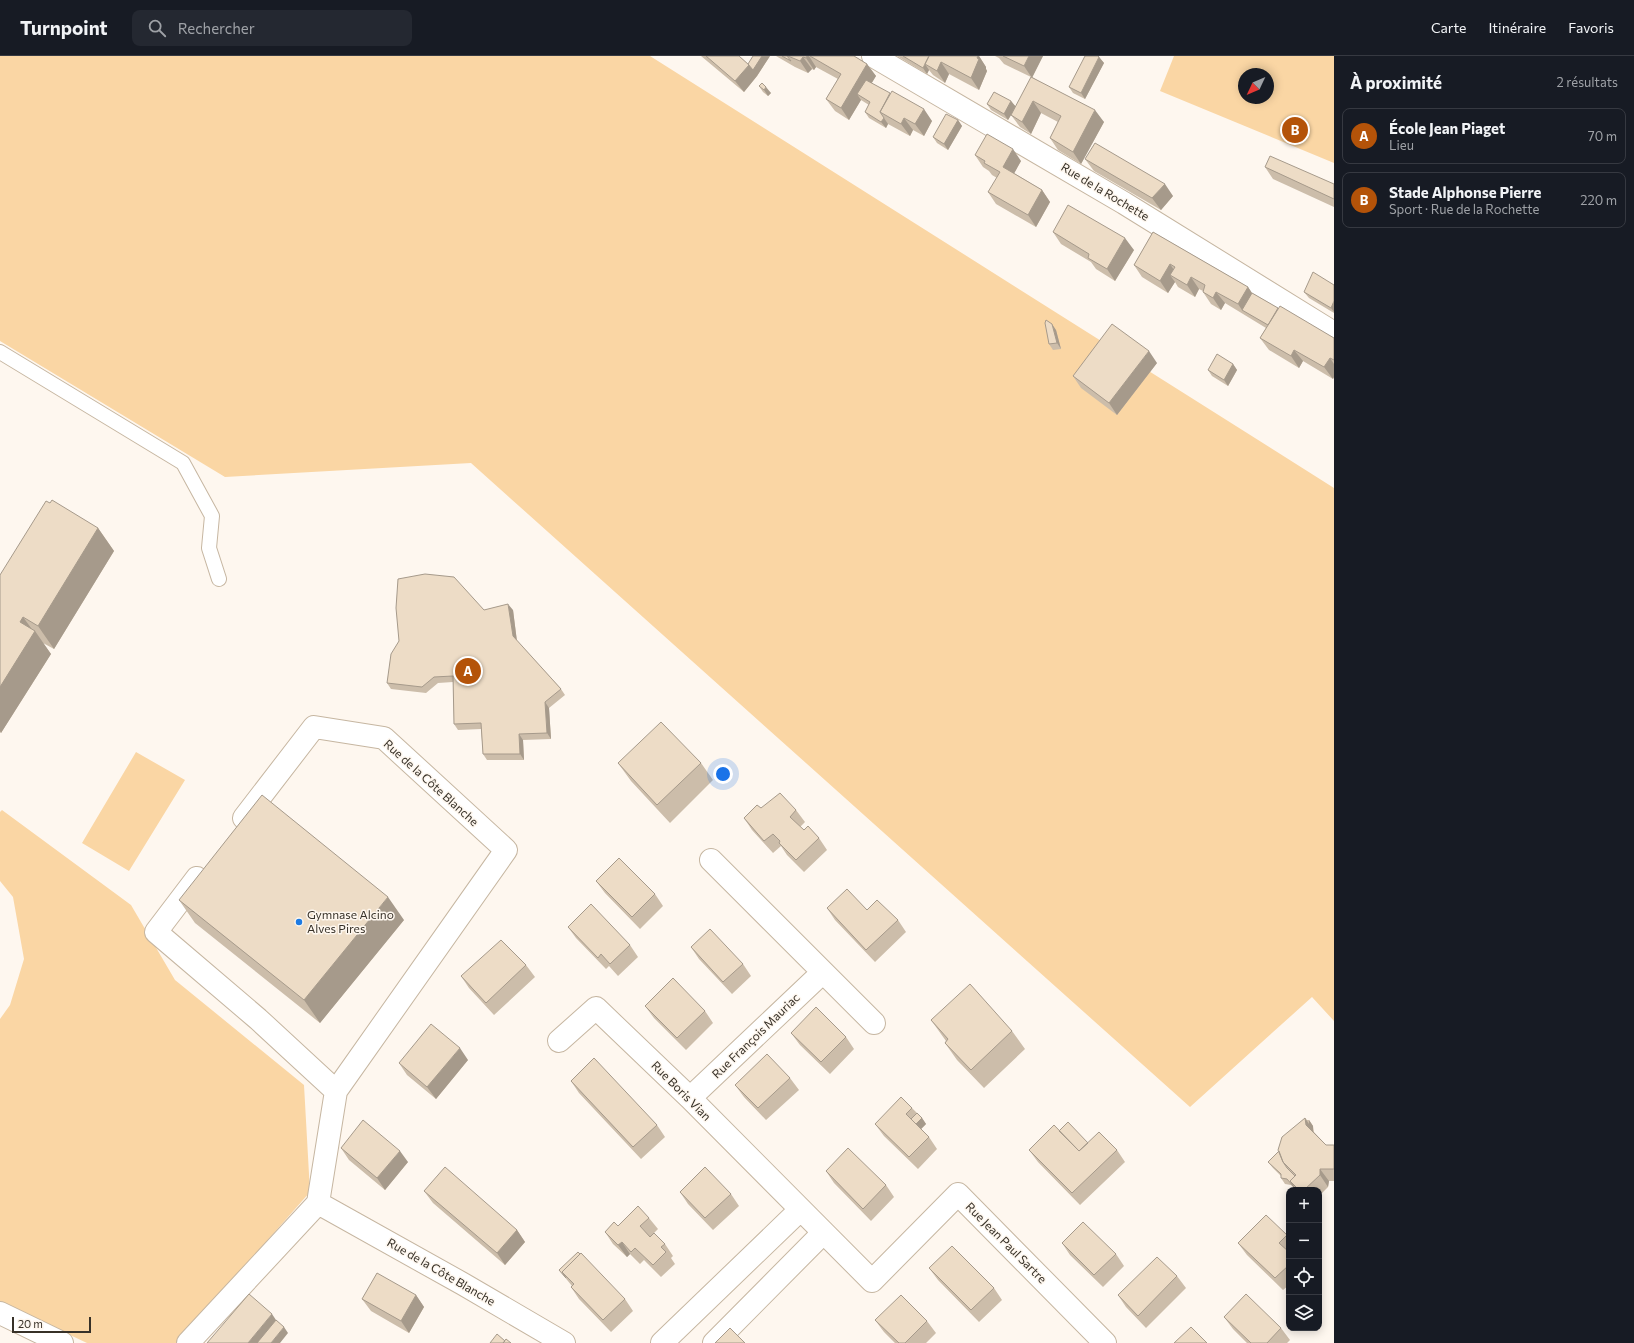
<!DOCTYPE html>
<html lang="fr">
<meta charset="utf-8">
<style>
body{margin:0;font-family:Commissioner,sans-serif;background:#242831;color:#f1f3f6}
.controls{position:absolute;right:12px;bottom:12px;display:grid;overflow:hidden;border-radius:8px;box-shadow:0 2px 10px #0003}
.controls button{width:36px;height:36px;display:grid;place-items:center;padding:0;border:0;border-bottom:1px solid #363941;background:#171b24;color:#f1f3f6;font:20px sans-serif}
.compass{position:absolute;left:1238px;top:12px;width:36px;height:36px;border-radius:50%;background:#171b24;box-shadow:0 2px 10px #0003;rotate:226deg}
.scale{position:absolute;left:12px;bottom:10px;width:79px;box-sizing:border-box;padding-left:4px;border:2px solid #373128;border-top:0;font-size:11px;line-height:14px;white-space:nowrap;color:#373128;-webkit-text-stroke:3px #fef7ef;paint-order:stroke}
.you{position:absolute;left:723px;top:718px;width:14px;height:14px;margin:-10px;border:3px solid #fff;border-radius:50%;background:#1a73e8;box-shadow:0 0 0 6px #1a73e833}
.badge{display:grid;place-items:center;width:26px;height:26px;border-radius:50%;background:#b45309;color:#fff;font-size:13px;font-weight:700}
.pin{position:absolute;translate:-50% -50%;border:2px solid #fff;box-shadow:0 1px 4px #0006}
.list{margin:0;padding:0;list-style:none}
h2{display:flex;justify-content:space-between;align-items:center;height:52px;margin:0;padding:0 16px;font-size:17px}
h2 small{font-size:13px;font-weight:400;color:#9ea1a6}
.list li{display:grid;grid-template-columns:26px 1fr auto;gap:12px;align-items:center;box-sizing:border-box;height:56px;margin:0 8px 8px;padding:0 8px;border:1px solid #363941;border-radius:8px}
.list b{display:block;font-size:15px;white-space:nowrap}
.list p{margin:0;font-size:13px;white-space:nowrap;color:#9ea1a6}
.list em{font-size:13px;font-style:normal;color:#9ea1a6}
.icon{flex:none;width:22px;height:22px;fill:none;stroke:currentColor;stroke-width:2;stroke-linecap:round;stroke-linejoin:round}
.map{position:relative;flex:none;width:1334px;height:1287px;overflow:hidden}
header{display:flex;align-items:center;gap:24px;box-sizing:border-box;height:56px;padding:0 20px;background:#171b24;border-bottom:1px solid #363941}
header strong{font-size:19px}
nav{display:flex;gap:22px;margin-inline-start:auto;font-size:14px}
.search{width:280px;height:36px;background:#242831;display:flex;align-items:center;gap:10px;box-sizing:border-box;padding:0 14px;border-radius:8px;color:#9ea1a6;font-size:15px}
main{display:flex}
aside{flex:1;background:#171b24}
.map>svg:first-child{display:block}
.green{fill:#fad6a4;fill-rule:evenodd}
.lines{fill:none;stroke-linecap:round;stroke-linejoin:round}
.service-casing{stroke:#c6b6a1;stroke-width:16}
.minor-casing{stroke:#c6b6a1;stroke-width:24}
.service{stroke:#fff;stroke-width:14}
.minor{stroke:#fff;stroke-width:22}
.wall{fill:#ccbdaa}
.shaded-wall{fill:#a69a8b}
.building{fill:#eddcc6;stroke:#a69a8b}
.poi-dot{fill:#1d7be4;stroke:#fef7ef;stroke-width:1.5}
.labels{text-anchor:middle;stroke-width:3;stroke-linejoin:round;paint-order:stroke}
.street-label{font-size:12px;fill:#373128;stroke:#fef7ef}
.poi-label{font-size:12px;fill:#373128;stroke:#fef7ef;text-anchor:start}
</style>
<header>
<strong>Turnpoint</strong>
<div class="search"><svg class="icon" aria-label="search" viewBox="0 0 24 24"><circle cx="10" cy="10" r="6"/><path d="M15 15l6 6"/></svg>Rechercher</div>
<nav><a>Carte</a><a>Itinéraire</a><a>Favoris</a></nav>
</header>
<main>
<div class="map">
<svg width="1334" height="1287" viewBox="0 0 1334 1287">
<rect width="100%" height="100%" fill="#fef7ef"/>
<path class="green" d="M0,0H650L1334,432V965L1312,941L1190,1051L471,407L225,421L0,285Z
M1174,0H1334V107L1160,35ZM1244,18H1268V42H1244Z
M136,696L185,724L129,815L82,787Z
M2,754L131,849L175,924L304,1029L310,1136L177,1287H87L0,1246V963L10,949L24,903L13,841L0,825V756Z"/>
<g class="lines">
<g class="service-casing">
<path id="service" d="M0,296L183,407L212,460L209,492L219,523"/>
</g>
<g class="minor-casing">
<path id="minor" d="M873,0L1124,147L1334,277
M244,762L314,671L384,682L506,794L336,1035L318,1147
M711,804L874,967
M197,822L156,876L258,963L336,1035
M559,985L596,952L690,1042L872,1225L958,1138L1105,1287
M690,1042L822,917
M0,1257L62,1287
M188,1287L318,1147L463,1228L564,1287
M662,1287L800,1154
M714,1287L823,1177"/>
</g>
<use href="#service" class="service"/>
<use href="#minor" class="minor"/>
</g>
<path class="wall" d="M701,0H739L748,8L770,0L757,20L744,36Z
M776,0H854L867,8L876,20L871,27L932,65L924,80L913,74L910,80L888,68L886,72L869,62L865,56L869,49L861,44L849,64L835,55L826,43L838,23L816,11L814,14L812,13L808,17L795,11Z
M897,0H979L986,11V13L987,15L979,34L949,18L945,27L933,19L929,14L927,18Z
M995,0H1043L1032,21L1104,66L1081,108L1058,94L1050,82L1058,66L1041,57L1031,78L1020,71L1011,59L1015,52L1008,64L991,54L987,48L1011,45L1016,51L1031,21L1004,8L999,2Z
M1099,1L1104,7L1085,43L1073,37L1069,31Z
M759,30L771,37L768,40L763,36Z
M958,64L962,70L948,94L937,87L933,81Z
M975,99L1021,105L1014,117L1042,134L1050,146L1036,171L996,148L988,136L997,122L992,119L989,115L983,111Z
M1085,103L1173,140L1161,154L1094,115Z
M1265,111L1334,128V151L1273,123Z
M1053,176L1134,194L1115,225L1096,213L1091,206L1061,188Z
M1153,176L1248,231L1252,237L1278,252L1334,282V321L1333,323L1303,305L1299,312L1269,294L1260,282L1266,272L1225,247L1221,254L1211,248L1203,236V235L1199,233L1195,241L1178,231L1175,226L1168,237L1142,221L1134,209Z
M1334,229V257L1309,242L1304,236Z
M1056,274L1061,293L1053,294L1049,288Z
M1157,307L1117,359L1081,332L1073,320Z
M1233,308L1237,314L1228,330L1212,320L1208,314Z
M98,472L114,495L54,593L43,587L51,598L1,677L0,676V519Z
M484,554H513L517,585L561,633L565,639L549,652L551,683L523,684L524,704H487L483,698L481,673L458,674L454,668L453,626L438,627L426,637L391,633L387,627Z
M618,707H701L713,724L670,767L631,725Z
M761,752L796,754L805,766L800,771L804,774L819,782L827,794L804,816L787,799L781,790L773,797L752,774L744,762Z
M596,825L655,838L663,850L640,873L605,837Z
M179,844L404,864L320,967L195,867Z
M827,852L867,854L898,864L906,876L875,906L835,864Z
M568,871L630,889L638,901L618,920L609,910L606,913L576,882Z
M691,891L743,908L751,920L732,938L699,903Z
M526,909L535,921L494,959L469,932L461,920Z
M645,950L705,955L713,967L686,994L654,962Z
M931,964L1012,975L1025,993L984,1032L957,1004L945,987L946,985Z
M791,977L846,981L854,993L830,1018L800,989Z
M468,1004L436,1043L407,1019L399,1007Z
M790,1022L799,1034L766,1064L744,1041L735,1029Z
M571,1025L657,1069L665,1081L641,1103L579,1037Z
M912,1052L922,1062L926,1068L921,1073L929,1081L937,1093L918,1113L884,1080L875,1068Z
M1305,1062L1307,1064H1309L1313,1070L1314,1076L1326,1089H1334V1125H1329L1328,1131L1319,1140V1134H1296L1291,1129L1285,1128L1281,1122V1120L1273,1112L1268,1106L1279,1095L1302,1065Z
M1059,1075L1088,1087L1117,1094L1125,1106L1080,1149L1038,1106L1029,1094Z
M341,1092L408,1106L385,1134L349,1104Z
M826,1115L886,1129L894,1141L871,1165L834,1127Z
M424,1135L517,1174L525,1186L505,1209L433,1147Z
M680,1136L731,1138L739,1150L713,1174L688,1148Z
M649,1162L658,1173L650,1181L665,1188L673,1200L671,1202L675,1208L661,1221L644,1204L640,1208L630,1198L627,1201L613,1188L605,1176L618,1170Z
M1287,1179L1289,1182V1229L1283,1234L1247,1199L1238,1187Z
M1062,1187L1116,1198L1124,1210L1103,1231L1070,1199Z
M929,1212L994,1232L1002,1244L979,1266L938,1224Z
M559,1214L625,1243L633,1255L611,1276L579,1243L571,1231L572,1230Z
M1177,1220L1186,1232L1146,1272L1126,1251L1118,1239Z
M416,1239L424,1251L409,1277L371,1255L362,1243Z
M1224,1261L1281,1272L1290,1284L1287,1287H1247L1233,1273Z
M875,1264L927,1265L936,1277L926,1287H895L884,1276Z"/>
<path class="shaded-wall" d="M762,0H770L757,20L744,36L735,25L749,9Z
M807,0H809L816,11L814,14L806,2Z
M978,0H979L986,11V13L987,15L979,34L971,22Z
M1029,0H1043L1032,22L1024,10Z
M803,1L812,13L808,17L800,5Z
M1099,1L1104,7L1085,43L1081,37Z
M941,6L949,18L945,27L937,15Z
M867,8L876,20L863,42L857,38L861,44L849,64L841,52Z
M925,8L929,14L927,18L923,12Z
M766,31L771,37L768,40L764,34Z
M1011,45L1016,51L1008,64L1004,58Z
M1033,45L1041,57L1031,78L1022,66Z
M924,53L932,65L924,80L915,68Z
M1095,54L1104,66L1081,108L1073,96Z
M884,62L888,68L886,72L881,66Z
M904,62L913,74L910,80L901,68Z
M958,64L962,70L948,94L944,88Z
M1013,93L1021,105L1011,123L1003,111Z
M1165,128L1173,140L1161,154L1152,142Z
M1042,134L1050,146L1036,171L1028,159Z
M1125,182L1134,194L1115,225L1107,213Z
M1170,208L1178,220L1170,219L1175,226L1168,237L1160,225Z
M1191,221L1199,233L1195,241L1187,229Z
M1248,231L1256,243L1242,254L1238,248Z
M1216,236L1225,247L1221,254L1213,242Z
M1334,245V256L1331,252Z
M1052,268L1056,274L1061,293L1057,287Z
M1294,294L1303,305L1299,312L1291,300Z
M1149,295L1157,307L1117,359L1109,347Z
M1330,302L1334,308V321L1333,323L1324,311Z
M1233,308L1237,314L1228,330L1224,324Z
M98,472L114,495L54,593L38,570Z
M508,548L513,554L517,586L513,580Z
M23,561L34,576L35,575L51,598L1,677L0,675V631L20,566Z
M545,646L549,652L551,683L547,677Z
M519,678L523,684L524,704L520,698Z
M388,841L404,864L320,967L304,944Z
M460,992L468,1004L436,1043L427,1031Z
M922,1062L926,1068L919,1075L915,1069Z
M1305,1062L1313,1074L1314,1080L1306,1069Z
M1309,1064L1313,1070V1074L1309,1068Z
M400,1095L408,1106L385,1134L377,1122Z
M1320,1113L1329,1125L1328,1131L1320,1119Z
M517,1174L525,1186L505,1209L497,1197Z
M622,1186L630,1198L627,1201L618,1189Z
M416,1239L424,1251L409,1277L401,1265Z
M272,1258L280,1270L266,1287H248Z
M284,1271L288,1277L280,1287H271Z"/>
<path class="building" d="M706,0H739L749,9L735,25Z
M753,0H762L753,14L748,8Z
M782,0H787L791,5Z
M788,0H807L806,2L803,1L800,5Z
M810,0H854L867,8L841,52L826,43L841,18Z
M903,0H929L923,12Z
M929,0H978L977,2L979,3L971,22L941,6L937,15L925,8Z
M1003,0H1029L1024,10Z
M1085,0H1098L1099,1L1081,37L1069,31Z
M1031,21L1095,54L1073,96L1050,82L1061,60L1033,45L1022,66L1011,59Z
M866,24L890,37L880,56L884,62L881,66L865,56L870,46L857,38Z
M762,27L766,31L764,34L759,30Z
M892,35L924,53L915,68L904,62L901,68L880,56Z
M994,36L1011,45L1004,58L987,48Z
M946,58L958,64L944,88L933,81Z
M987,78L1013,93L1003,111L1042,134L1028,159L988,136L1000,116L984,107L985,105L975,99Z
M1095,87L1165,128L1152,142L1085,103Z
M1270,100L1334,128V143L1265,111Z
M1068,149L1125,182L1107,213L1088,202L1089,198L1053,176Z
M1153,176L1248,231L1238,248L1216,236L1213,242L1203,236L1205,229L1191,221L1187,229L1170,219L1175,211L1170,208L1160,225L1134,209Z
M1313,216L1334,229V245L1331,252L1304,236Z
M1252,237L1278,252L1268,269L1242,254Z
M1280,250L1334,282V304L1330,302L1324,311L1294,294L1291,300L1260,282Z
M1046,264L1052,268L1057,287L1049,288L1045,267Z
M1112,268L1149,295L1109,347L1073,320Z
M1217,298L1233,308L1224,324L1208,314Z
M52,444L98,472L38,570L23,561L20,566L35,575L0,631V519L46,445L50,447Z
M425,518L454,521L484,554L508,548L513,580L561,633L545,646L547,677L519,678L520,698H483L481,667L454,668L453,620L434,621L422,631L387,627L391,598L399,585L396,552L398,523Z
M661,666L701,707L657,749L618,707Z
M780,737L796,754L790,761L804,774L808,770L819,782L796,804L779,787L780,785L773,778L764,785L744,762L757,749L761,752Z
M262,739L388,841L304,944L179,844Z
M619,802L655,838L632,861L596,825Z
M847,833L867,854L877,844L898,864L866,894L827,852Z
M591,848L630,889L610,908L601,898L598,902L568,871Z
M710,873L743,908L723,926L691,891Z
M501,884L526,909L486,947L461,920Z
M673,922L705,955L677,982L645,950Z
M970,928L1012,975L971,1014L945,987L948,983L931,964Z
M816,951L846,981L821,1006L791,977Z
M431,968L460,992L427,1031L399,1007Z
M767,998L790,1022L758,1052L735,1029Z
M594,1002L657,1069L633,1091L571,1025Z
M901,1041L912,1052L906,1058L929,1081L909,1101L875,1068Z
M917,1057L922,1062L916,1068L911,1063Z
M1305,1062L1306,1069L1326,1089H1334V1113H1320V1119L1304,1134H1299L1290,1125L1296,1119L1283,1106L1278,1094L1282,1081Z
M363,1064L400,1095L377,1122L341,1092Z
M1068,1066L1088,1087L1079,1095L1059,1075Z
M1054,1069L1079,1095L1099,1076L1117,1094L1072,1137L1029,1094Z
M848,1092L886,1129L863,1153L826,1115Z
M1279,1095L1283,1106L1287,1112L1295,1120L1290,1125L1294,1131L1287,1123L1281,1122V1118L1268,1106Z
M445,1111L517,1174L497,1197L424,1135Z
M705,1111L731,1138L705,1162L680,1136Z
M638,1150L649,1162L640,1170L650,1181L654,1177L665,1188L661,1191L666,1196L653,1209L635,1192L631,1196L622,1186L618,1189L605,1176L614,1166L618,1170Z
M1266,1159L1287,1179L1279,1187L1289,1196V1209L1275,1222L1238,1187Z
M1083,1166L1116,1198L1094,1219L1062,1187Z
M952,1190L994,1232L971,1254L929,1212Z
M578,1196L580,1198L562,1216L566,1222L559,1214Z
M581,1197L625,1243L603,1264L571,1231L574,1228L562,1216Z
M1157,1201L1177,1220L1138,1260L1118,1239Z
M377,1217L416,1239L401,1265L362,1243Z
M249,1238L272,1258L248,1287H207Z
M1246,1238L1281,1272L1267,1287H1251L1224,1261Z
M901,1239L927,1265L905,1287H899L875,1264Z
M276,1264L284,1271L271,1287H257Z
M1191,1271L1207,1287H1174Z
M730,1272L745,1287H715Z
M497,1278L505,1285L503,1287H490Z
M506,1283L511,1287H503Z"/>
<circle class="poi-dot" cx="299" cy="866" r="4"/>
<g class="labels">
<g class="street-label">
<text transform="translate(1105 136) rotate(31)" y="4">Rue de la Rochette</text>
<text transform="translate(431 727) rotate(42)" y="4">Rue de la Côte Blanche</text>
<text transform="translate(756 980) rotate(-44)" y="4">Rue François Mauriac</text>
<text transform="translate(681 1035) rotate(45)" y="4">Rue Boris Vian</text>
<text transform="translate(1006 1187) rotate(45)" y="4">Rue Jean Paul Sartre</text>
<text transform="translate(441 1216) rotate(30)" y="4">Rue de la Côte Blanche</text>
</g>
<g class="poi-label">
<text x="307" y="863">Gymnase Alcino<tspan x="307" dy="14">Alves Pires</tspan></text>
</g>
</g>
</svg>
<div class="controls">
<button>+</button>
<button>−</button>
<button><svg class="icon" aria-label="locate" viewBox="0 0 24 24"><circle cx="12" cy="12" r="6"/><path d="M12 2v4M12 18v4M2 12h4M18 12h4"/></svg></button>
<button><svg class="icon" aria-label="layers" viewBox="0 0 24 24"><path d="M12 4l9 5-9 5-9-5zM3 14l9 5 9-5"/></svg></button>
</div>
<svg class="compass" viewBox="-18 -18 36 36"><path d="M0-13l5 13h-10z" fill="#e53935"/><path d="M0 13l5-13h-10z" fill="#9ea1a6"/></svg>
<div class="scale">20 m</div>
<div class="you"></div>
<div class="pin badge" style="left:468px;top:615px">A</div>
<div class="pin badge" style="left:1295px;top:74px">B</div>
</div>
<aside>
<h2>À proximité<small>2 résultats</small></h2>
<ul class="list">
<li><span class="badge">A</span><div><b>École Jean Piaget</b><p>Lieu</p></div><em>70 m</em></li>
<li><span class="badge">B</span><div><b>Stade Alphonse Pierre</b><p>Sport · Rue de la Rochette</p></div><em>220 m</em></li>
</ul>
</aside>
</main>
